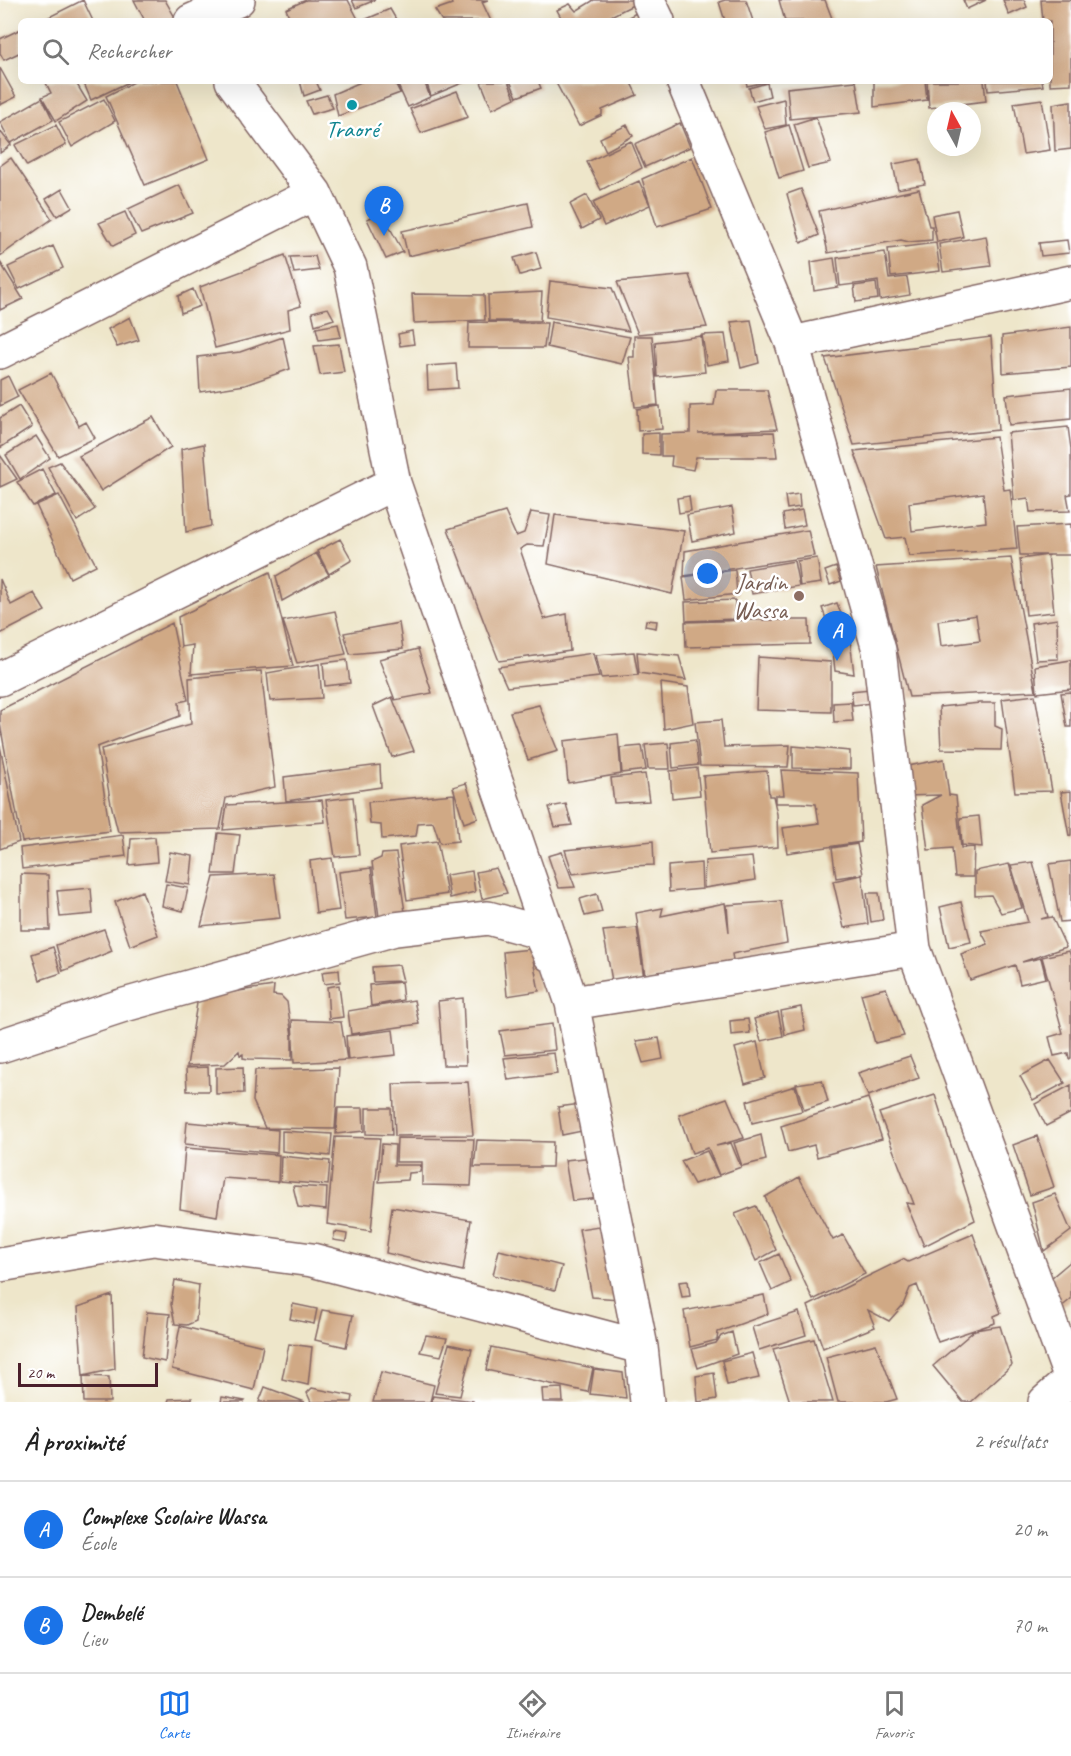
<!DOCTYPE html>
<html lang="fr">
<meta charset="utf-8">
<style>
body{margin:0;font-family:Caveat,sans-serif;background:#f2f2f2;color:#222}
.compass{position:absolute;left:927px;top:102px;width:54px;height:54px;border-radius:50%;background:#fff;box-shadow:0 6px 24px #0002;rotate:352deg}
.scale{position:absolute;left:18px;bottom:15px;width:140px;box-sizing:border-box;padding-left:6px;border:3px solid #4a1f2b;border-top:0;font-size:16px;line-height:21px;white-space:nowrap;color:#4a1f2b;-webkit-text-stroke:4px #fff;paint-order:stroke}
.you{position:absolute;left:708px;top:574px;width:21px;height:21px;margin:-15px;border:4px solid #fff;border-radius:50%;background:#1a73e8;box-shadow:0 0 0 9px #1a73e833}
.badge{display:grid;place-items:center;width:39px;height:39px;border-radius:50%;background:#1a73e8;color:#fff;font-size:20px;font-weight:700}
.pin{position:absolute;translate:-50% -50px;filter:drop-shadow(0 2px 3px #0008)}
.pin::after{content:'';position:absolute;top:32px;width:21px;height:18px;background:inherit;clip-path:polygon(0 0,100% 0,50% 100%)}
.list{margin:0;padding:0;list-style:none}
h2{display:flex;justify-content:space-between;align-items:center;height:78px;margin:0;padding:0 24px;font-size:26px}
h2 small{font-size:20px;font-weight:400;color:#767676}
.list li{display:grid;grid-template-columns:39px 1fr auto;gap:18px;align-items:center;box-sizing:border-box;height:96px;padding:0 24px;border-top:2px solid #e0e0e0}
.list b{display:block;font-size:22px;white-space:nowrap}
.list p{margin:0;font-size:20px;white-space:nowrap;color:#767676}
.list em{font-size:20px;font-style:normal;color:#767676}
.icon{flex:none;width:33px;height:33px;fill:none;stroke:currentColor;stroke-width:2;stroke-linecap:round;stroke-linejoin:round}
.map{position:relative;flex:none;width:1071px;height:1402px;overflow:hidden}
.search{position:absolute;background:#fff;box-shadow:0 6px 24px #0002;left:18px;right:18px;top:18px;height:66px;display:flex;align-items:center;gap:15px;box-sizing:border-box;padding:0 21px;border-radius:9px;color:#767676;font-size:22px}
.sheet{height:270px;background:#fff}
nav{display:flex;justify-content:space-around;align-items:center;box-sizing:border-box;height:84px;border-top:2px solid #e0e0e0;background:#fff;font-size:16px;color:#767676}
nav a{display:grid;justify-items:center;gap:3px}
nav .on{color:#1a73e8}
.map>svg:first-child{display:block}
.building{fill:#d0a985;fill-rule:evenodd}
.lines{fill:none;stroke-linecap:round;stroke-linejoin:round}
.street-casing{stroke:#836563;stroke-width:36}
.street{stroke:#fff;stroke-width:33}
.culture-dot{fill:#0f9aa8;stroke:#fff;stroke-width:2}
.education-dot{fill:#8d6e63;stroke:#fff;stroke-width:2}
.labels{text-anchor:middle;stroke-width:5;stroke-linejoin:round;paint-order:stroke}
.culture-label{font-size:24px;fill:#0d838f;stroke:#fff}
.education-label{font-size:24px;fill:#785e54;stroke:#fff;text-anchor:end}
</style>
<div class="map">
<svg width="1071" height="1402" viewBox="0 0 1071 1402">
<rect width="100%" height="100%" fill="#fff"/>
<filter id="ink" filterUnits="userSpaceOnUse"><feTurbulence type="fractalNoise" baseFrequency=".0167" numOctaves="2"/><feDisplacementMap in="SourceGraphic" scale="12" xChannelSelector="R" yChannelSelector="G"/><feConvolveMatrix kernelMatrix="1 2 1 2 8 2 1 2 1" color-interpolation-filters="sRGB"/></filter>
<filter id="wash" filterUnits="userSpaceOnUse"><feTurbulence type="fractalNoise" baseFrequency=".008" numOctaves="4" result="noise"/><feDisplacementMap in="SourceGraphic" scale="24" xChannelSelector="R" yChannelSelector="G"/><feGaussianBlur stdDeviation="1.35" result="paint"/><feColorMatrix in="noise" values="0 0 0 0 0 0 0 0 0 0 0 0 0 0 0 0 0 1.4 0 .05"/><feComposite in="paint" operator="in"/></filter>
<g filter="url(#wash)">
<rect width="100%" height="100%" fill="#eee6ca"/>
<g id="blocks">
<path class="building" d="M83,0L93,21H49L47,18Z
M134,0H165L177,21H145Z
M306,0H348L359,21H291L286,9Z
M352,0H375L356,8Z
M450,0H488L482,2L491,21H442L435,10L452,4Z
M594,0H643L601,21H563L557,10L570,4L576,11Z
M725,0H746L753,21H725L719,2Z
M779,0H825L833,21H785Z
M963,0H986L967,9Z
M1003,0H1024L1027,7L1009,15Z
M1041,0H1071V84L1050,85V21H1043Z
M390,9L397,21H362Z
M640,11L646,21H621Z
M21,29V52L4,60L0,53V39Z
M0,68L16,97L0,105Z
M45,81H75L87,101L56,121L42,97L51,93Z
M83,81H131L91,100Z
M136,81H177L209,159L145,185L106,96Z
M300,81H316L320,90L304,96Z
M363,81H394L400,93L338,116L333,94Z
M396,81H424L430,97L408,107Z
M426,81H467L431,96Z
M484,81H508L515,98L492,109L481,82Z
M510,81H538L541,88L517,97Z
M555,81H630L637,95L602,110V115L579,126Z
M746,81H765V82L747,86Z
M856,81L861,112L790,119L787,88Z
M874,81H925L927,100L874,107Z
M927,81H984L986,101L929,108Z
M987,81H1042L1043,86L988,91Z
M767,83L770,96L753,101L749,88Z
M457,91L468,117L421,133L410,109Z
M327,95L333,108L312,114L306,101Z
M42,98L53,120L11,143L0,122Z
M104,99L115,121L72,147L59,122Z
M784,99L786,125L765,129L756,106Z
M1042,99L1050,150L1023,154L1014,103Z
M1071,101V149L1055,151L1053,104Z
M816,117L831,163L808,168L794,124Z
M680,123L690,147L645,167L635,144Z
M56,125L66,145L27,166L15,145Z
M627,125L633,136L606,151L600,138Z
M789,125L803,171L779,178L765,132Z
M0,131L11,145L0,153Z
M631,141L642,168L601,190L587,162Z
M692,157L712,209L657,227L642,179Z
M11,158L52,219L0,256V166Z
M920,159L925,184L898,189L893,164Z
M639,181L650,205L604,226L593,202Z
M179,185L193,213L141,234L128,209Z
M62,189L72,207L57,216L46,199Z
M801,189L819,235L801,243L787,194Z
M919,189L929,226H932V240L909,242L901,240L828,253L819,211Z
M587,195L599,220L582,229L570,204Z
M528,203L533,227L408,256L402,231Z
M957,210L963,237L937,242L932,215Z
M125,212L135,235L113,246L99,223Z
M382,213L403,252L386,259L367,219Z
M986,236L991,266L943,272L939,244Z
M1067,240L1069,253L1041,256L1039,243Z
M936,243L940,271L891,277L888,249Z
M53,246L63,268L19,289L8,267Z
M536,252L541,269L520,275L514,258Z
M885,252L889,279L907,277L910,295L880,300L878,281L840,286L837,258Z
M285,255L301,306L288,310L290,329L215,348L200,287Z
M315,256L319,270L294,273L290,257Z
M834,258L838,287L814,291L811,262Z
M0,262L23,299L0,310Z
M689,275L707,327L638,334L617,282Z
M550,281L612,288L629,331L546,317Z
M876,283L878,299L856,302L854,286Z
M193,289L200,306L181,313L178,296Z
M542,292L540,321H489L488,295Z
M412,294L484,295L485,320L414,323Z
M328,308L334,319L315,325L312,312Z
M130,317L139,340L117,347L108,329Z
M751,320L759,363L741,368L731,322Z
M469,322L547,323L544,348H468Z
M551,322L630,337L622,364L547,347Z
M338,324L341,337L319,340L316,328Z
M1071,327V367L1003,373L1002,336Z
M412,331L414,344L400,346L398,334Z
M725,334L729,361L707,365L702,335Z
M634,336H652L658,405L635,407L629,357H634Z
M701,336L705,372L657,377L655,342Z
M283,337L290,369L245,385L200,392L198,357L240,352Z
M991,337L998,430L854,445L825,358Z
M339,344L344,372L320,375L314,346Z
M456,364L458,388L428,390L427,366Z
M51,373L79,426L86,422L95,438L58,456L18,390Z
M8,376L18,397L0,406V380Z
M1071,388V419L1009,425L1006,395Z
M716,390H767L777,429L698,433L774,432L777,457H696L693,470L671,466L672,456H661V434L690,433V406L714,405Z
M19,406L32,427L0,448V418Z
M660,406L662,429L638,431L637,409Z
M153,417L171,447L101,491L79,456Z
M1068,427L1071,449V494L1067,495L1070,511L1030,512L1028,498L1014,500L1008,433Z
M659,433V455L642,454V434Z
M36,436L50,458L20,479L6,455Z
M996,437L1004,490L1010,489L1017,549L909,556L905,537L886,539L854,451ZM983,493L986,522L912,531L909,503Z
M204,444L211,526L186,532L181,449Z
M0,455L17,479L0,487Z
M60,462L95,509L77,521L48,467Z
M42,469L56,495L33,506L17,482Z
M799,494L800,507L787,509L785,496Z
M59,495L96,565L70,578L36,505Z
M689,496L691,511L679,513L677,498Z
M732,507L736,532L692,541L687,515Z
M802,510L805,525L785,529L783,514Z
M505,512L516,536L524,533L531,512L550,515L544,546L527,545L520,549L544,619L567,614L570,651L499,661L448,529Z
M555,515L684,531L672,594L548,564Z
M1071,524V555H1020L1017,527Z
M808,530L814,556L684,576L685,551Z
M340,539L352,560L329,574L317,551Z
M316,553L329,575L282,601L276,576Z
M1048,555L1054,612L1026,615L1020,559Z
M817,558L821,583L800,586L797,561Z
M1011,558L1036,691L909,697L876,567ZM976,615L980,641L941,646L938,621Z
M794,561L799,586L752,594L747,569Z
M836,567L841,581L830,585L825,571Z
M735,570L737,594L686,600L683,577Z
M270,572L293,666L191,674L193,645L181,647L178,617Z
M0,579L11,605L34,593L45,611L0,634Z
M735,600L734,619L686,621L685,602Z
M837,603L846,628L831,632L822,608Z
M335,611L346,654L297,663L283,621Z
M1057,619L1058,659L1036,660L1031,623Z
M646,620L657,621L656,628L645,626Z
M755,620H809L810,644L686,647L685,622Z
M172,623L188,700L179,702L180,716L97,747L110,831L22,842L0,724V710Z
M399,623L403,649L350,654L344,633Z
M845,639H850L854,674L835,671L832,643L843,644Z
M418,649L432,693L395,700L379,659Z
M634,652L638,675L601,678L596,655Z
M637,652L679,656L686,680L639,673Z
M593,653L599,677L507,687L498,667Z
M758,657L831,662V712L756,710Z
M347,660L350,683L325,686L323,663Z
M1071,660V689L1037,693L1035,666Z
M319,664L322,698L270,701L267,673Z
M261,671L275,787L226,798L220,829L118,832L111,804L101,749L191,724L189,678Z
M661,683L688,687L693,723L664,729Z
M870,689L872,703L853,705L851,691Z
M1071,692V727H1067L1061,693Z
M1035,695L1052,791L1015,792L1002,699Z
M392,697L414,751L392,757L373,706Z
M851,702L853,721L834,722L833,703Z
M980,703H995V726L1002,729L1001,750L941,749L939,707Z
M539,705L558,751L528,760L510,712Z
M721,720L724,747L790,745L788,767L700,766L695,722Z
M618,734L621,774L568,783L564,741Z
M695,740L698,765L673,768L671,743Z
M668,743L670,769H648L645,745Z
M0,746L19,842L0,849Z
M642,746L646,770L622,773L620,748Z
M793,746L850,751V769L793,768Z
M944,759L949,795L956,796L961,848L974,847L973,877H955L952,848L928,850L922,805L941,795L904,796L902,767Z
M380,765L381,787L286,801L284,777Z
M697,768L700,795L672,798L670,771Z
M781,770L858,773L861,842L787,853L783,828L819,823L816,804L802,803H775V795H784Z
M767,771L769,796H773L777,814L778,847L710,853L703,776Z
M645,774L649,801L614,803L611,778Z
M466,783L478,818L464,823L453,787Z
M1071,791V835L1069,836L1061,792Z
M454,794L458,841L440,843L433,822L418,823L416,836L382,839L381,825L370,824L368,802Z
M353,797L359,855L335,857L326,800Z
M322,800L325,822L223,830L227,805Z
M566,804L572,825L555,827L549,807Z
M979,816L982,847L962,845L960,818Z
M218,833L240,835L235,874H213Z
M123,835L126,856L22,869L20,848Z
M155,837L157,862L129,865L131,839Z
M437,841L447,894L407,900L399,846Z
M653,841L654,865L629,866L573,874L565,850Z
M857,844L863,874L836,878L832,848Z
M170,852L193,856L190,885L165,881Z
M562,852L575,887L559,888L548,856Z
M396,853L405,912L379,917L372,862L381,858L382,854Z
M752,857L755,880L704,888L705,861Z
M332,858L339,910L316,913L310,861Z
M1071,861V921L1060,922L1049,864Z
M1033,862L1048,917L1041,919L1052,917L1066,947L1022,962L1041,958L1046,978L1020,984L1015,965L970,980L961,954L988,944L981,931L1028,922L1011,865Z
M701,863L702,889L669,892L668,866Z
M1009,864L1022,908L1001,913L991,895L975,896V871Z
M371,868L377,917L345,920L339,872Z
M496,868L507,893L482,899L476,872Z
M472,871L475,892L450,898L446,875Z
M21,874L48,875L50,930H21Z
M274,874L280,918L201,926L214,877Z
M862,875L868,924L844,928L833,881Z
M166,884L188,888L183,911L162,906Z
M91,888L93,914L60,917L57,891Z
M142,891L158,935L130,946L115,902Z
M867,893H879L883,920L871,922Z
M597,894L602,912L585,916L580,899Z
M781,901L787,943L732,954L733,960L646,982L636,913L663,908L661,916L725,903L729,932L727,905Z
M961,902L971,942L949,947L940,907Z
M637,928L644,979L612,981L603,931Z
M104,929L112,951L63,971L56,945Z
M53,947L61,973L40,980L32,954Z
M531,949L539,991L507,996L503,952Z
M1069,951L1071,957V1058L1069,1059L1068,1053L1054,1056L1049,1037L1063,1033L1042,957Z
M399,965L403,981L373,982L372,967Z
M339,970L340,982L324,984L322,972Z
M401,982L403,1000L371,1006L369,985Z
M339,985L343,1017L329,1019L327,987Z
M274,986L273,995L281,996L287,1002L292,1036V1060L249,1059L243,1058V1054L240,1055L239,1051L225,1064L187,1066L198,997Z
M886,988L904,1036L875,1043L861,994Z
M463,998L466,1065H443L438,1001Z
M414,1000L419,1024L351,1034L348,1011Z
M801,1007L805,1030L785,1035L781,1011Z
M778,1012L783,1036L761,1041L754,1019Z
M748,1019L750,1033L731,1035L730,1021Z
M292,1020L341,1022L347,1060L294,1063Z
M552,1024L555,1050L505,1055L500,1031Z
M393,1030L396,1055L348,1060L346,1036Z
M659,1038L663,1059L643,1063L636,1041Z
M757,1042L765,1078L745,1084L735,1048Z
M554,1053L557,1074L508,1080L504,1058Z
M910,1056L919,1078L868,1096L858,1073Z
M1050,1060L1065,1083L1033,1100L1020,1076Z
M208,1067L209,1091H187L186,1068Z
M243,1067L244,1093L216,1094V1068Z
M339,1068L335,1129L265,1128L253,1101L255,1070Z
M822,1080L828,1102L804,1110L796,1084Z
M468,1082L473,1135L395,1136L393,1084Z
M1071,1085V1113L1046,1126L1035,1104Z
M795,1086L802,1111L752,1123L747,1101Z
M935,1095L975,1220L924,1246L906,1203L914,1204L879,1113Z
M727,1098L744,1138L716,1146L731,1143L741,1167L719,1175L708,1148L692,1153L679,1115Z
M868,1098L882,1139L817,1157L814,1145L788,1152L781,1126Z
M581,1104L587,1130L562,1135L558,1107Z
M338,1108H363L364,1131L336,1134Z
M366,1108H391L392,1135L366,1134Z
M187,1122L278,1130L277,1153L185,1144Z
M282,1131L332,1134L330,1156L282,1151Z
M761,1135L766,1160L742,1166L734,1143Z
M1037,1136L1054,1187L1030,1195L1013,1145Z
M335,1137L380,1138L371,1231L327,1224Z
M397,1138L474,1139L471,1186L422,1185V1162H396Z
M477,1140L553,1142L552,1167H474Z
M382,1144L395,1145L394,1165H421L420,1172L409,1173L408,1180L379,1182Z
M185,1148L279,1155L278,1182L223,1178L217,1216L180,1209Z
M707,1151L719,1176L694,1184L681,1161Z
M281,1156L330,1161L328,1185L280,1181Z
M595,1157L600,1198L572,1201L565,1160Z
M799,1177L833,1240L843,1235L865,1274L813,1300L765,1197Z
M293,1186L327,1188L326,1210L298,1207Z
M1055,1194L1071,1231L1044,1251L1032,1202Z
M756,1206L776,1250L756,1261L735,1214Z
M392,1207L471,1220L463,1271L386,1253Z
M605,1225L619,1299L592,1297L579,1229Z
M335,1232L347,1234L346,1242L333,1240Z
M973,1234L1001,1313L994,1316L995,1323L938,1342L917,1285L910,1288L903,1305L889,1321L868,1310L875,1327L823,1348L808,1306L903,1259L908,1262Z
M499,1250L562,1266L555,1290L493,1275Z
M779,1254L791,1282L772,1291L760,1263Z
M1071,1261V1299L1060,1308L1051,1278Z
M175,1280L199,1285L196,1321L187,1325L175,1324L171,1304Z
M688,1281L690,1296L682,1297L679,1282Z
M112,1295L115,1369L83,1376L78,1307Z
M764,1295L768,1314L718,1332L717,1340L690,1347L684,1311Z
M293,1304L317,1309L314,1324L290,1319Z
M322,1310L353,1315L346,1347L315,1340Z
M147,1312L170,1314L165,1362L142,1357Z
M799,1312L806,1335L759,1350L752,1327Z
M180,1326L263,1346L254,1390L172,1369Z
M1000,1326L1012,1365L971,1402H963L933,1366L975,1330Z
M732,1332L737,1354L698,1368L692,1349L716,1343L721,1336Z
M426,1335L447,1338L441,1356L420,1352Z
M814,1339L833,1402H790L773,1349Z
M289,1344L312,1347L308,1385L282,1379Z
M449,1344L472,1349L460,1396L435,1393Z
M876,1344L897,1399L886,1402H838L826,1357Z
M491,1347L593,1368L588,1392L486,1370Z
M752,1353L759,1378L727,1385L722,1361Z
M594,1369L623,1373L626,1398L590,1394Z
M381,1372L434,1385L430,1402H373Z
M714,1373L717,1399L698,1402L696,1376Z
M83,1376L109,1377L110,1402H84Z
M265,1387L305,1402H259Z
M312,1388L353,1396L352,1402H311L307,1393Z
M562,1388L563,1402H543L542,1389Z
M433,1396L473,1401V1402H431Z
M222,1397L245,1401L244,1402H221Z
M192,1398V1402H168L169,1399Z"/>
</g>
</g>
<g filter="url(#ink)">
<use href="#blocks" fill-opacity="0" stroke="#836563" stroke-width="1.5"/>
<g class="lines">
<g class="street-casing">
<path id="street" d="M648,0L658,21
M191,21L238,0
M232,81L315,193L350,267L394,483L572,1003L641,1347L647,1402
M683,81L792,343L879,650L914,949L1071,1379
M792,343L1071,282
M0,352L315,193
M0,679L394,483
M572,1003L914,949
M0,1046L121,1006L395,929L488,918L539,932L550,955
M0,1265L153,1239L312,1260L641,1347
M1045,1402L1071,1379"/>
</g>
<use href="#street" class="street"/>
</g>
</g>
<circle class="culture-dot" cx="352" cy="105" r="6"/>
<circle class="education-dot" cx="799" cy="596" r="6"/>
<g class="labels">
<g class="culture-label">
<text x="352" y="137">Traoré</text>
</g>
<g class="education-label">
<text x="787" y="590">Jardin<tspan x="787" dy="28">Wassa</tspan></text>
</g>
</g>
</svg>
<svg class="compass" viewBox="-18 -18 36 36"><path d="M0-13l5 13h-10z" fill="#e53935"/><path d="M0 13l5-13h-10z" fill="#767676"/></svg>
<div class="scale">20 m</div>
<div class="you"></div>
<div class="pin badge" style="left:837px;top:661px">A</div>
<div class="pin badge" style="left:384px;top:236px">B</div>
<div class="search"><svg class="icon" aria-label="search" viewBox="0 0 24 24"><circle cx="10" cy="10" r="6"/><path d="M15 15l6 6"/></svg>Rechercher</div>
</div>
<section class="sheet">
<h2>À proximité<small>2 résultats</small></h2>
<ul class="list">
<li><span class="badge">A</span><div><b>Complexe Scolaire Wassa</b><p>École</p></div><em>20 m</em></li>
<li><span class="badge">B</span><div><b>Dembelé</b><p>Lieu</p></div><em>70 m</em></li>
</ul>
</section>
<nav>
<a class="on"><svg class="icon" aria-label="map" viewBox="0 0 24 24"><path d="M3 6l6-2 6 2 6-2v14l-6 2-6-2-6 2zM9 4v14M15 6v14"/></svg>Carte</a>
<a><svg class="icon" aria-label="directions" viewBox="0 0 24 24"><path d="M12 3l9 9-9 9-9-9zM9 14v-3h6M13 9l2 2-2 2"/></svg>Itinéraire</a>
<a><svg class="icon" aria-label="saved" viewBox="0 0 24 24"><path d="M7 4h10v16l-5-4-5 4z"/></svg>Favoris</a>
</nav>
